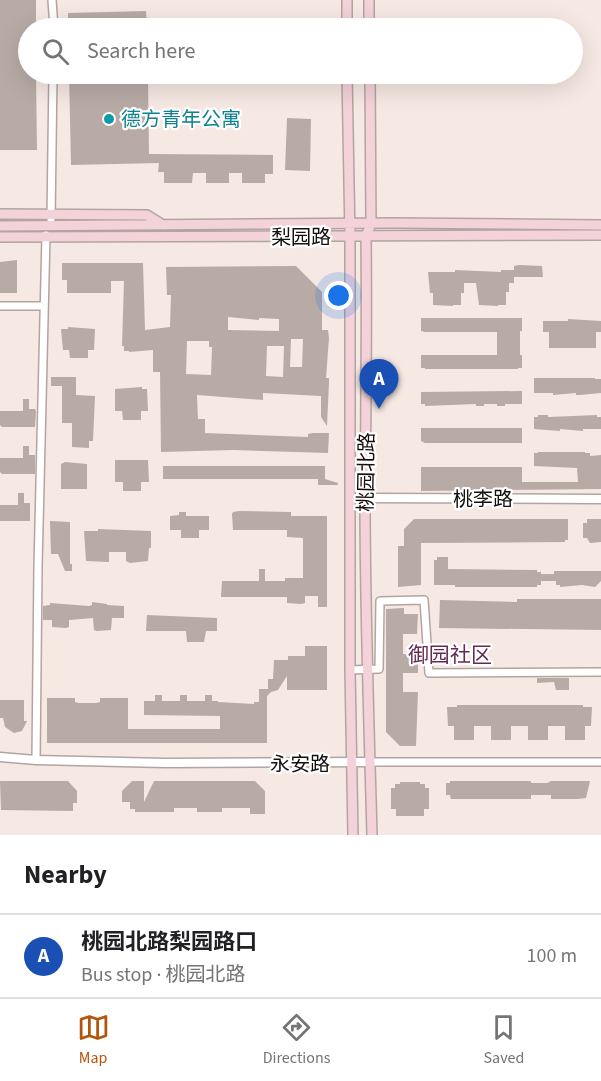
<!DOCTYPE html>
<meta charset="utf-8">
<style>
body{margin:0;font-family:"Source Sans 3","Noto Sans SC",sans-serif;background:#f2f2f2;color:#202124}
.you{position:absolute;left:339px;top:296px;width:21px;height:21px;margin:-15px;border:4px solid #fff;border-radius:50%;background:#1a73e8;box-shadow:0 0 0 9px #1a73e833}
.badge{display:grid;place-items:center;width:39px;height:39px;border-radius:50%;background:#b45309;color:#fff;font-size:20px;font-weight:700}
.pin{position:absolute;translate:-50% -50px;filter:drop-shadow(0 2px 3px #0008)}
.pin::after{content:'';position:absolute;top:32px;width:21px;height:18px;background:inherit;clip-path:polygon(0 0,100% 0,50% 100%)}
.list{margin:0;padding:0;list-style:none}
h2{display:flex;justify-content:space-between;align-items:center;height:78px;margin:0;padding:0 24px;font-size:26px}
h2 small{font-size:20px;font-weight:400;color:#757577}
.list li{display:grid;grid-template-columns:39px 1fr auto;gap:18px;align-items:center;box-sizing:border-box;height:84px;padding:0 24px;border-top:2px solid #e0e0e0}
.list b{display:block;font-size:22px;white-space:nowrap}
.list p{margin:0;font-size:20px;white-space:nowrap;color:#757577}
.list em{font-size:20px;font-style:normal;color:#757577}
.icon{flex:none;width:33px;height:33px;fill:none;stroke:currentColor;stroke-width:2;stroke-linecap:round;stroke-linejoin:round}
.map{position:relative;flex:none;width:601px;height:835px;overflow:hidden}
.search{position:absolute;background:#fff;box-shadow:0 6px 24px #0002;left:18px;right:18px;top:18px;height:66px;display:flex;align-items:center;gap:15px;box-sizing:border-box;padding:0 21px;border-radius:33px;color:#757577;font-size:22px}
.sheet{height:162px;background:#fff}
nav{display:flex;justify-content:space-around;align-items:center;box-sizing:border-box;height:84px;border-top:2px solid #e0e0e0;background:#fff;font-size:16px;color:#757577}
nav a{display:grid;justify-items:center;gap:3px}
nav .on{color:#b45309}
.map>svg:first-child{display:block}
.building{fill:#b8aba6;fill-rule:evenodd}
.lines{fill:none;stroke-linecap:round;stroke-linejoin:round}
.minor-casing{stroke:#b2a5a0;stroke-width:10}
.tertiary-casing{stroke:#b2a5a0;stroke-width:11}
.secondary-casing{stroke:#b2a5a0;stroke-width:12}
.minor{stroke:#fff;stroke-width:7}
.tertiary{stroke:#fff;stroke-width:8}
.secondary{stroke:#f3d2d9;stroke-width:9}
.culture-dot{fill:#0f9aa8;stroke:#fff;stroke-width:2}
.labels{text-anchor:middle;stroke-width:4.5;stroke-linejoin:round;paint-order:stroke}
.culture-label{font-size:20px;fill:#0d838f;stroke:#fff;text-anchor:start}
.street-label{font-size:20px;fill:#130f0d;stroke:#fff}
.neighbourhood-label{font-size:21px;fill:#652a52;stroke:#fff}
</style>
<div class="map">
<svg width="601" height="835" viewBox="0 0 601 835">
<rect width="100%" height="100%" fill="#f6e8e3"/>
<path class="building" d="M0,0H36V28H28V74H36L37,150H0Z
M146,11L147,28H68V13Z
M69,74H148L149,154L273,155V174H265V183H242V173H229V183H206V173H193L192,183H164V172H158L159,163L71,165Z
M287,118L311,119L310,171L285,170Z
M17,260V293H0V262Z
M62,263H143L145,330L170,327L171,295H167L166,267L296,266L322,292V330H328L329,338L326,378H329V383L327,426L321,417V396L263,393V400L197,395L198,419H205V433L308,437V434L313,433H329L328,453L233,450L161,452L160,372H153V350L129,352V351H124V346H122L124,281H111V293H67V280H62ZM228,317L259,320V318L279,319V331L228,330ZM291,339H303L302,367H290ZM187,341H209V347H212L211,375L186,374ZM267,346H284L283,377L266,376Z
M519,265L542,266L543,277H514V283H509V292H506V305H498V306L479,305L476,283H464V293H461V305H453V306L433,305V293H430L428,272H455V270L501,272V270H514V266Z
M421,318H522V331H520V355H522V368H518V369H425V368H421V355H497V332H425L421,331Z
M568,319L601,321V332H596V348H549V332H543V321H568Z
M68,327L95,329L94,350H88V358H70L69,350H63L61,329H68Z
M51,377H76V395L95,396L93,441H89V448L72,447V423H62V386H51Z
M534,378H595V379H601V393L580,395H576V393L553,395V393H534Z
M142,387V389H147L148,411H141V420H123L122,411H115V389Z
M522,391V404H505V406H497V404H484V406H476V404L425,406V404H421V392Z
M23,399H29V409H35L36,411L35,427H2L0,425V411H23Z
M538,415H548V417L597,415V417H601V429H583V431L560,429V431L534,429V417H538Z
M421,428H522V443H425L421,441Z
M23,446H29V455H35V474H2L0,472V458H23Z
M538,452H585V453H590V456L601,455V489L421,491V467H522V482H578L577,468L534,466V453H538Z
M115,460H148L149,482H141V491H123V482H115Z
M65,462L87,464V489H61V464Z
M163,466H325V479L338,483V485H318V479H163Z
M18,493H24V503H30V521H0V505H18Z
M239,511L291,512V516H327V607H318V596H305V603L301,604L287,603V597H221L222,581H259V569H265V581H285V578H303V538L287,537V530H233L232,514L233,512Z
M179,512H186V516H209V530H199V538H181V530H170V516L179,515Z
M414,519H568V540H565V542L421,543V585L398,587V546H404V529Z
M587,519H601V542L590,543L587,538H583V523H587Z
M50,521L70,522V564H72V571H65L58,554H51Z
M98,529L151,531V548H149L148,561L130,563L126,561V552H109V562L86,561L84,531H98Z
M437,557H448V569L537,570V572H541V574H554V571H601V581L595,587L582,585L560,587V585H556V581H541V585H537V587H455V585H434V560H437Z
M517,599H601V630L439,628L440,600L517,602Z
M92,602L107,604V605L124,606V618H112L111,630L97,631L94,630L93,618L69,620V627L66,628L52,627V620H43V606L50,605V603L89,606L92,605Z
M404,608V614H418L417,634H403V654H418V673H403V692H418L416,746H400L386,732V609Z
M147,615L217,618V631H206L204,642H187L186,631H146Z
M305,646H327V690H287V676L278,690L271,692L267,696V743H47V698H75V702L79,703H96L100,702V698H128V729H220V716L144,715V701H155V695H162V701H180V695H187V701H205V695H212V701H218V702L254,704V702H259V689H268V679H273L274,660H288V656H305Z
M537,678H569V690H556L554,682L537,683Z
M0,700H24V721H27L22,731L14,733L5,727L3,718H0Z
M457,705H583V707H592L591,726H585V740H565V726H548V740H528V726H511V740H491V726H474V740H454V726H448L447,707H457Z
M0,781H68L77,791V803H73V811L1,810Z
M132,781H144V802L154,781H255L265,791V814H250V808H222V812H197V808H174V812H135V809H130V802H122V791Z
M450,781H531V783H547L551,781H590L586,798L578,799H551V795H531V799H451L450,795H446V783H450Z
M400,782H420V784H425V788H429V809H424V816H396V809H391V788H395V784H400Z"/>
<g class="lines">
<g class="minor-casing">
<path id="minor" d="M52,0L54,28
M51,219L53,74
M0,306H44
M350,670L379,669L380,601L424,600L429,673L601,672
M36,760L38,567L46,235
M370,762H601"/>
</g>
<g class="tertiary-casing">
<path id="tertiary" d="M365,498L601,499
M0,757L36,760L165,763L370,762"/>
</g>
<g class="secondary-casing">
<path id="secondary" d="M347,0V28
M369,0V28
M347,74L350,237V670L353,835
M370,74L371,224L366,236C367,324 366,412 365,499C365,611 369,723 372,835
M0,214L147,215L163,225
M0,226L395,223L601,225
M0,237C200,238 401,234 601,235"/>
</g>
<use href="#minor" class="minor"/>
<use href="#tertiary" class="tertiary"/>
<use href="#secondary" class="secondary"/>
</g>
<circle class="culture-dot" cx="109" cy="119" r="6"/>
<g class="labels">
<g class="culture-label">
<text x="121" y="126">德方青年公寓</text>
</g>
<g class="street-label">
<text x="301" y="244">梨园路</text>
<text transform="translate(366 472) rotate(-89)" y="7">桃园北路</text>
<text x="483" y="506">桃李路</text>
<text x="300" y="771">永安路</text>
</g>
<g class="neighbourhood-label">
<text x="450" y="662">御园社区</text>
</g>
</g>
</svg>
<div class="you"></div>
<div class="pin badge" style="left:379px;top:409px;background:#1a4fb4">A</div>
<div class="search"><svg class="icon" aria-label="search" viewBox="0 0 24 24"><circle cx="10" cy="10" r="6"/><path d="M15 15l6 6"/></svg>Search here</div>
</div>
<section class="sheet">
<h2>Nearby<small></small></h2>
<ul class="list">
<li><span class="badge" style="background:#1a4fb4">A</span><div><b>桃园北路梨园路口</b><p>Bus stop · 桃园北路</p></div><em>100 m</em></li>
</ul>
</section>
<nav>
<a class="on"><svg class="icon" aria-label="map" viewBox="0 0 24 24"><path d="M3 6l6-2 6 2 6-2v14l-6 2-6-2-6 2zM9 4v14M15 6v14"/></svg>Map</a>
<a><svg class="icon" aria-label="directions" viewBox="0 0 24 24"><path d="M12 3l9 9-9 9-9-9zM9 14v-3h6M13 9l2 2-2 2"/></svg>Directions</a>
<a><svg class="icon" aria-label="saved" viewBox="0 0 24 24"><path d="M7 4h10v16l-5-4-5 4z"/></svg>Saved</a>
</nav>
